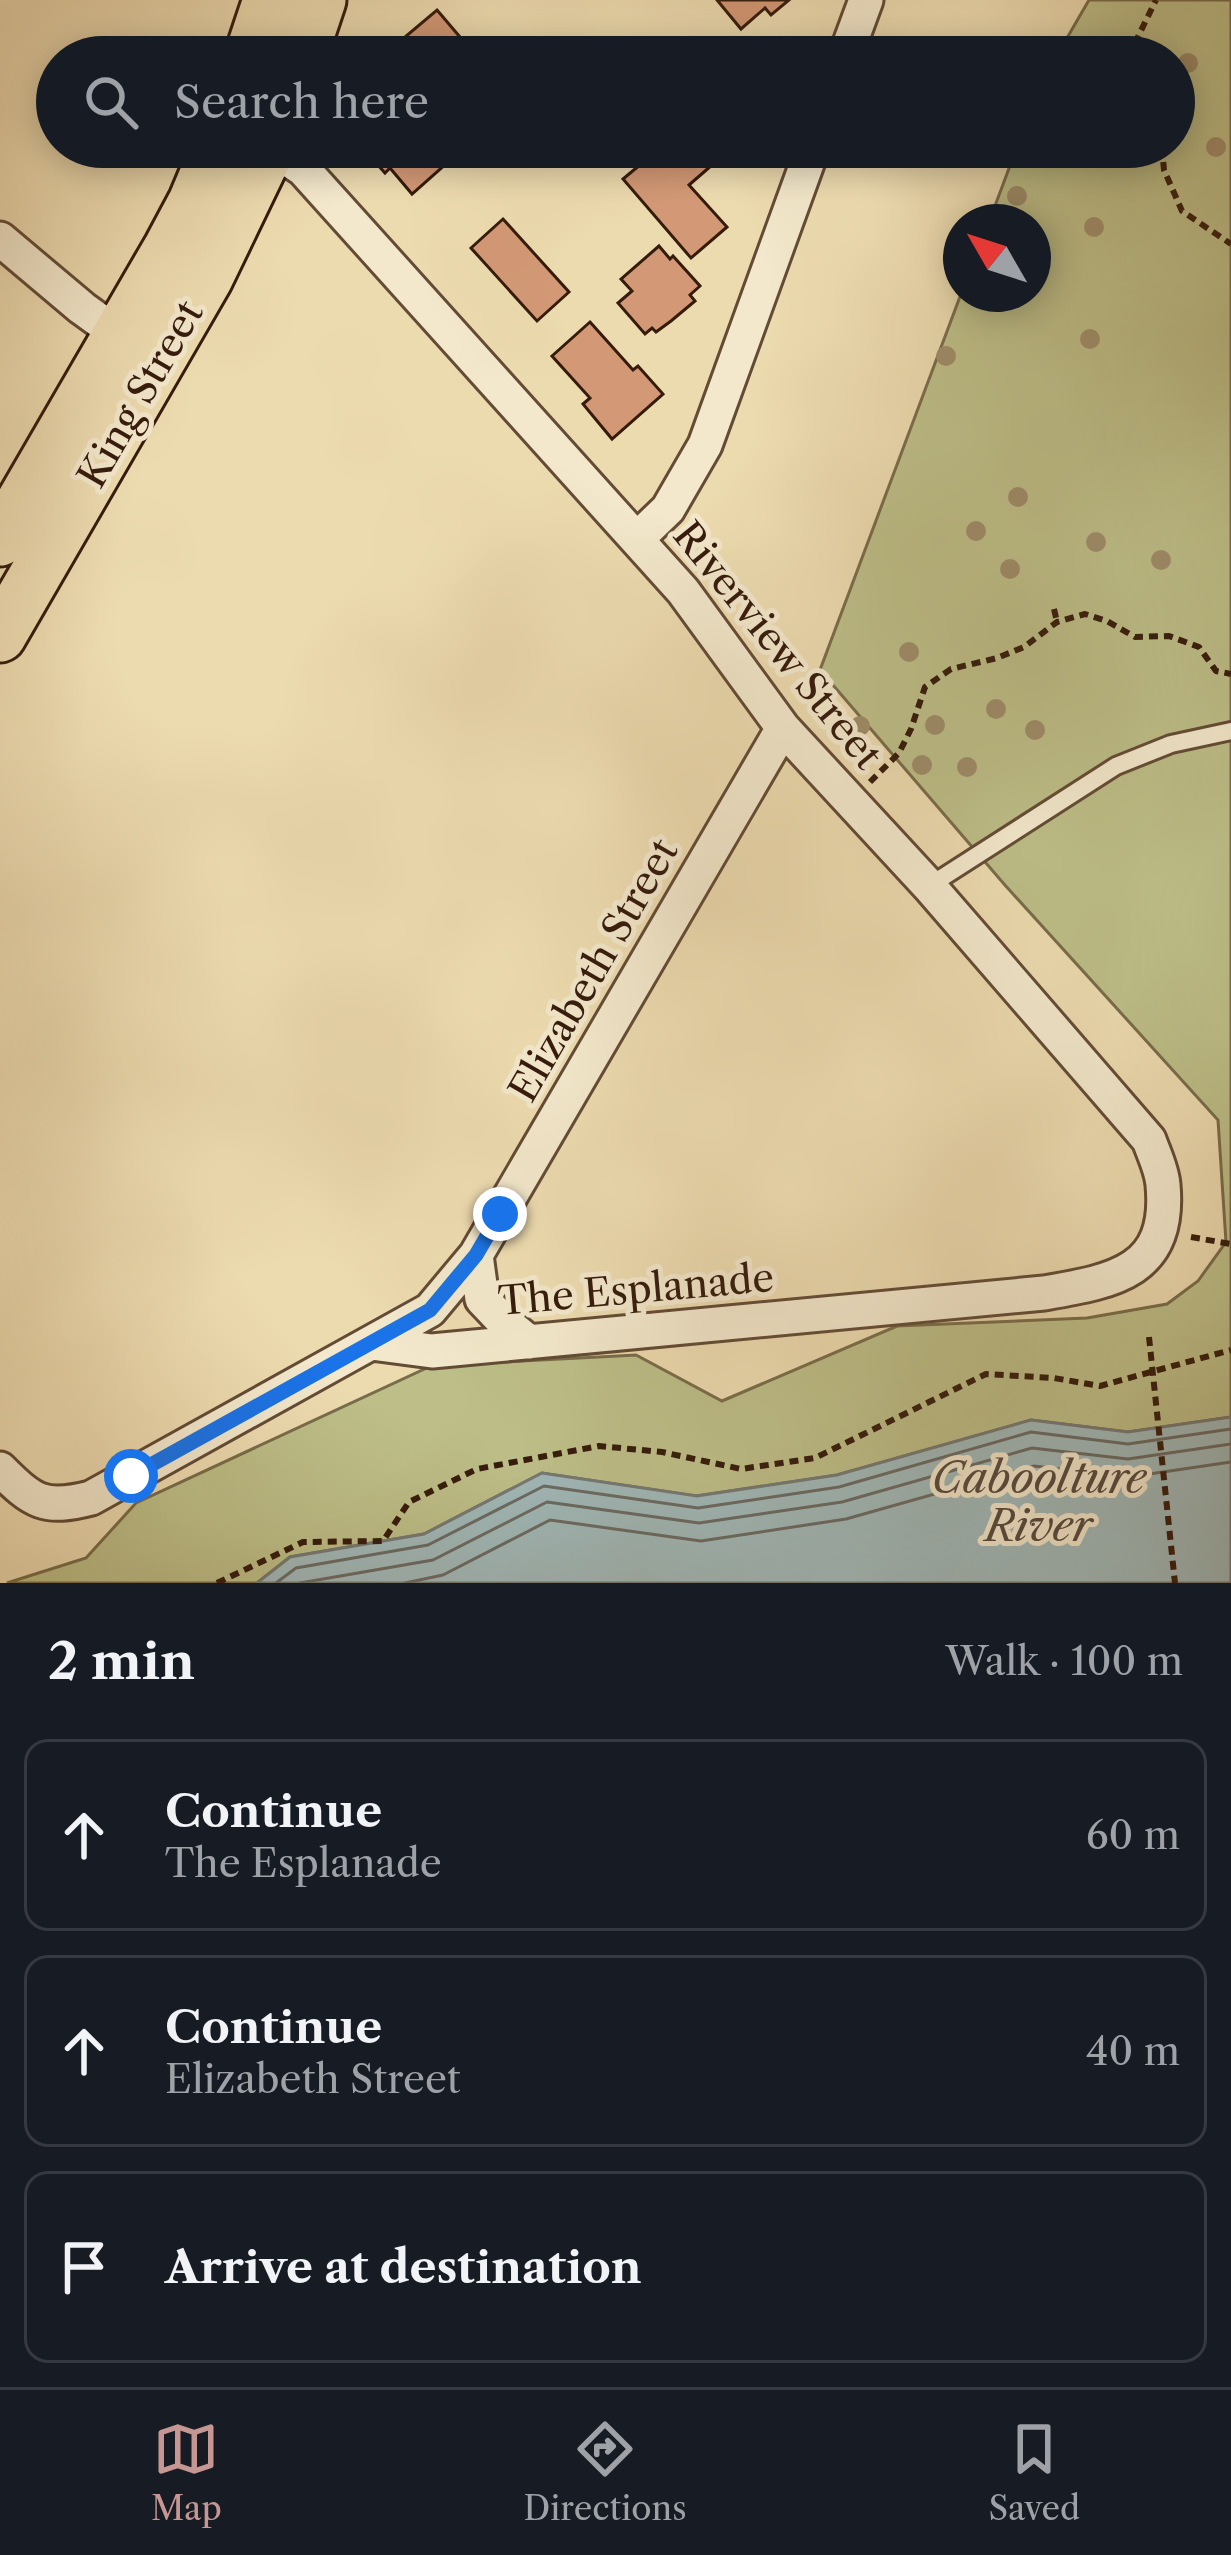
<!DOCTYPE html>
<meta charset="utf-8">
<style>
body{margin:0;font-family:"Libre Caslon Text",serif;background:#242831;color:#f1f3f6}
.compass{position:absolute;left:943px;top:204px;width:108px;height:108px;border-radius:50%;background:#171b24;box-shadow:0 6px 30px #0003;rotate:309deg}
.stop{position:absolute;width:36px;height:36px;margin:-27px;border:9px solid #1a73e8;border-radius:50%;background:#fff}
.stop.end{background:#1a73e8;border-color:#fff;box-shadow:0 3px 12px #0008}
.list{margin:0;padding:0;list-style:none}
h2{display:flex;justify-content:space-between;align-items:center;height:156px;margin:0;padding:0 48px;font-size:51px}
h2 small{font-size:39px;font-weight:400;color:#9ea1a6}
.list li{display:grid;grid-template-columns:78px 1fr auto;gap:36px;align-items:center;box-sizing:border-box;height:192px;margin:0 24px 24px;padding:0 24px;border:3px solid #363941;border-radius:24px}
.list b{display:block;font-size:45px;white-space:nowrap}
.list p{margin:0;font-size:39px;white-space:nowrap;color:#9ea1a6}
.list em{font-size:39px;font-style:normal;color:#9ea1a6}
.icon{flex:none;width:66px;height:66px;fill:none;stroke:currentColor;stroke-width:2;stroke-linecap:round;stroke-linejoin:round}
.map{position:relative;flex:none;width:1231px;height:1583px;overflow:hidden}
.search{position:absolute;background:#171b24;box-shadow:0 6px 30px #0003;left:36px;right:36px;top:36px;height:132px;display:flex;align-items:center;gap:30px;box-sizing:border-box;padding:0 42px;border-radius:66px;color:#9ea1a6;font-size:45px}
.sheet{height:804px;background:#171b24}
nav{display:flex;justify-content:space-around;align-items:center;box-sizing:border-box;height:168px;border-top:3px solid #363941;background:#171b24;font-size:33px;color:#9ea1a6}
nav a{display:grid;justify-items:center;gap:6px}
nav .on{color:#c59692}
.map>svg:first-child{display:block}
.green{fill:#bdbe88;stroke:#796c4a;stroke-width:3}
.water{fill:#a0b8b8;stroke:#757973;stroke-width:3}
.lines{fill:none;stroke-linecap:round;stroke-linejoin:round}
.shore{stroke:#6a6a62;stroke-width:3}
.building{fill:#d39976;stroke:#351b0c;stroke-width:3}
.service-casing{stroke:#634b35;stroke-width:22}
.minor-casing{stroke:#634b35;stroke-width:39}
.primary-casing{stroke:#351b0c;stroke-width:57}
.path{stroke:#351b0c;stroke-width:6;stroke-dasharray:9 6;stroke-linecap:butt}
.service{stroke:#f3e8cc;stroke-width:16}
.minor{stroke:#f3e8cc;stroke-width:33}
.primary{stroke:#eddbb0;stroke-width:51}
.path-bridge{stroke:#351b0c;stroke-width:6;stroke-dasharray:9 6;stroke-linecap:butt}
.tree{fill:#9e8c6a}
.route{stroke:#1a73e8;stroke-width:15}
.labels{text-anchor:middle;stroke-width:10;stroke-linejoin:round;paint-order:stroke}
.street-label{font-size:39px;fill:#351b0c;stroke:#f3e8cc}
.water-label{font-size:42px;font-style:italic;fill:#554a40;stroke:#f3e8cc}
</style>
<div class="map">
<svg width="1231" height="1583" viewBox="0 0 1231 1583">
<rect width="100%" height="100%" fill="#eddbb0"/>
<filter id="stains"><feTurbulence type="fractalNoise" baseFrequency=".00167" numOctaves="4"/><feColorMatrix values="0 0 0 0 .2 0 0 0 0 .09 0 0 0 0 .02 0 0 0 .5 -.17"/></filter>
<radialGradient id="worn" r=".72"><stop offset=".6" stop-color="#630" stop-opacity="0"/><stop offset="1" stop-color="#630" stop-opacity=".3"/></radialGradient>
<path class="green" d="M1089,0H1231V1417L1128,1432L1031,1420L837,1475L696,1496L542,1473L424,1534L290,1557L257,1583H7L86,1558L136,1503L431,1366L636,1355L722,1401L897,1326L1087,1318L1167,1304L1198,1281L1226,1242L1218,1120L1004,884L820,670L961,294H1033V222H989L1017,147H1174V57H1056Z"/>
<path class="water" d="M1231,1417V1583H257L290,1557L424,1534L542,1473L697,1496L837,1475L1031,1420L1128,1432Z"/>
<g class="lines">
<path class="shore" d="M276,1583L296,1568L428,1545L544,1486L698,1508L839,1487L1031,1432L1128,1444L1231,1429
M300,1583L433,1560L547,1502L699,1523L842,1502L1032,1448L1128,1459L1231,1444
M405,1583L443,1575L550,1520L701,1541L846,1519L1034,1466L1129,1477L1231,1462"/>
</g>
<path class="building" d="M717,0H789L771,15L765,8L741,29Z
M437,10L477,57H400L392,48Z
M362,147H435L448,162L412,194L390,168L385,173Z
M636,147H696L712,165L689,185L727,227L691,258L623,179L647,159Z
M503,219L569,292L537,321L471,248Z
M659,246L670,259L673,256L700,286L690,295L695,301L671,321L656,332L652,328L645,334L618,303L632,291L621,279Z
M590,322L633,370L638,366L663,394L612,439L583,404L590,398L552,356Z"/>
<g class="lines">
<g class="service-casing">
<path id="service" d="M929,886L1116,766L1171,744L1231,731"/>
</g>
<g class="minor-casing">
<path id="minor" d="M845,57L866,0
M270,147L303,169L683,591L783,728L929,886L1149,1140C1154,1154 1162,1170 1163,1185C1171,1272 1114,1281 1044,1293L432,1351L371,1343
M0,239L82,308L133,345
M637,539L668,509L705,445L813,147
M476,1255L482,1299L502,1320L529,1342
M0,1469C33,1502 44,1510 91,1498L430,1310L476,1255L783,728"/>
</g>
<g class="primary-casing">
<path id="primary" d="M250,57L269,0
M301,57L320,0
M0,540L170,247L194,202L217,147
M0,636L207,278L270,147"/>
</g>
<path class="path" d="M1132,57L1130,53L1156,0
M1162,147L1164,170L1182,211L1231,244
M1054,609L1057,622
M870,782L899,753L911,729L925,687L951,669L997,658L1024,647L1057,622L1085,614L1107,621L1135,637L1169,636L1199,647L1216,671L1231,674
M1191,1237L1231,1244
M217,1583L303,1542L383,1541L409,1502L477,1469L599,1446L662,1452L741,1469L815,1458L986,1374L1054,1378L1100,1386L1231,1350"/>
<use href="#service" class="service"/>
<use href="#minor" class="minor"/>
<use href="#primary" class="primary"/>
<path class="path-bridge" d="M1149,1337L1175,1583"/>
</g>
<g class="tree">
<circle cx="1188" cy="63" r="10"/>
<circle cx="1216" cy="147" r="10"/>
<circle cx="1017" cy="196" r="10"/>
<circle cx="1094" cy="227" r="10"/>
<circle cx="1090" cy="339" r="10"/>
<circle cx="946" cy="356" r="10"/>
<circle cx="1018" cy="497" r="10"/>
<circle cx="976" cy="531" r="10"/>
<circle cx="1096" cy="542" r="10"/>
<circle cx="1161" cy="560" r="10"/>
<circle cx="1010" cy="569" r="10"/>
<circle cx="909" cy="652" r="10"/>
<circle cx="996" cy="709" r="10"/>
<circle cx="935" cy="725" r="10"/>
<circle cx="860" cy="726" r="10"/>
<circle cx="1035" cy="730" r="10"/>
<circle cx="922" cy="765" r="10"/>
<circle cx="967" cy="767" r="10"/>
</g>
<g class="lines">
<path class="route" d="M131,1476L430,1310L476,1255L500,1214"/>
</g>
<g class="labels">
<g class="street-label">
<text transform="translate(140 394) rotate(-60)" y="14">King Street</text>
<text transform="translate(778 645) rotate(51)" y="14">Riverview Street</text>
<text transform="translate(593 970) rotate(-60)" y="14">Elizabeth Street</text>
<text transform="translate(636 1289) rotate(-5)" y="14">The Esplanade</text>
</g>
<g class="water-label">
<text x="1039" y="1493">Caboolture<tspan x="1039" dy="48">River</tspan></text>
</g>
</g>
<rect width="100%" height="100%" filter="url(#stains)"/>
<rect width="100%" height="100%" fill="url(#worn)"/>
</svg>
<svg class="compass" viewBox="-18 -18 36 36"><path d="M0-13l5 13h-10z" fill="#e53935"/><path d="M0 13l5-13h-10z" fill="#9ea1a6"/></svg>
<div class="stop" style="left:131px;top:1476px"></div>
<div class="stop end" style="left:500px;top:1214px"></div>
<div class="search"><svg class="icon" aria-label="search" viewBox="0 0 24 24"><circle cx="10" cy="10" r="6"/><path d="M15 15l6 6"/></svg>Search here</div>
</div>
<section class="sheet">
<h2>2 min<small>Walk · 100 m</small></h2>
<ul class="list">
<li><svg class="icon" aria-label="ahead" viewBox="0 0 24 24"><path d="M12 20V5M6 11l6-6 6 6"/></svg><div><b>Continue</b><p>The Esplanade</p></div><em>60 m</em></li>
<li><svg class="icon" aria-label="ahead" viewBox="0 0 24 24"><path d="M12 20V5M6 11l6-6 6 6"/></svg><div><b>Continue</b><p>Elizabeth Street</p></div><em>40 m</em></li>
<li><svg class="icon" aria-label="arrive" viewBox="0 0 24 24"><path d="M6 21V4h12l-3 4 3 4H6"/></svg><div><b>Arrive at destination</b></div></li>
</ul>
</section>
<nav>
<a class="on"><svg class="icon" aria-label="map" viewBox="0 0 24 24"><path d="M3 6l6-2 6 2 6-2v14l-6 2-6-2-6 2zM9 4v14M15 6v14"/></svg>Map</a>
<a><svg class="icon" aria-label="directions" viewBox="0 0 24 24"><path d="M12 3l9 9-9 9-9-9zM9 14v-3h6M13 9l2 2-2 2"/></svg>Directions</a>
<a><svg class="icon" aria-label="saved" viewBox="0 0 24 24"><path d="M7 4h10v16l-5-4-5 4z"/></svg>Saved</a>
</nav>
